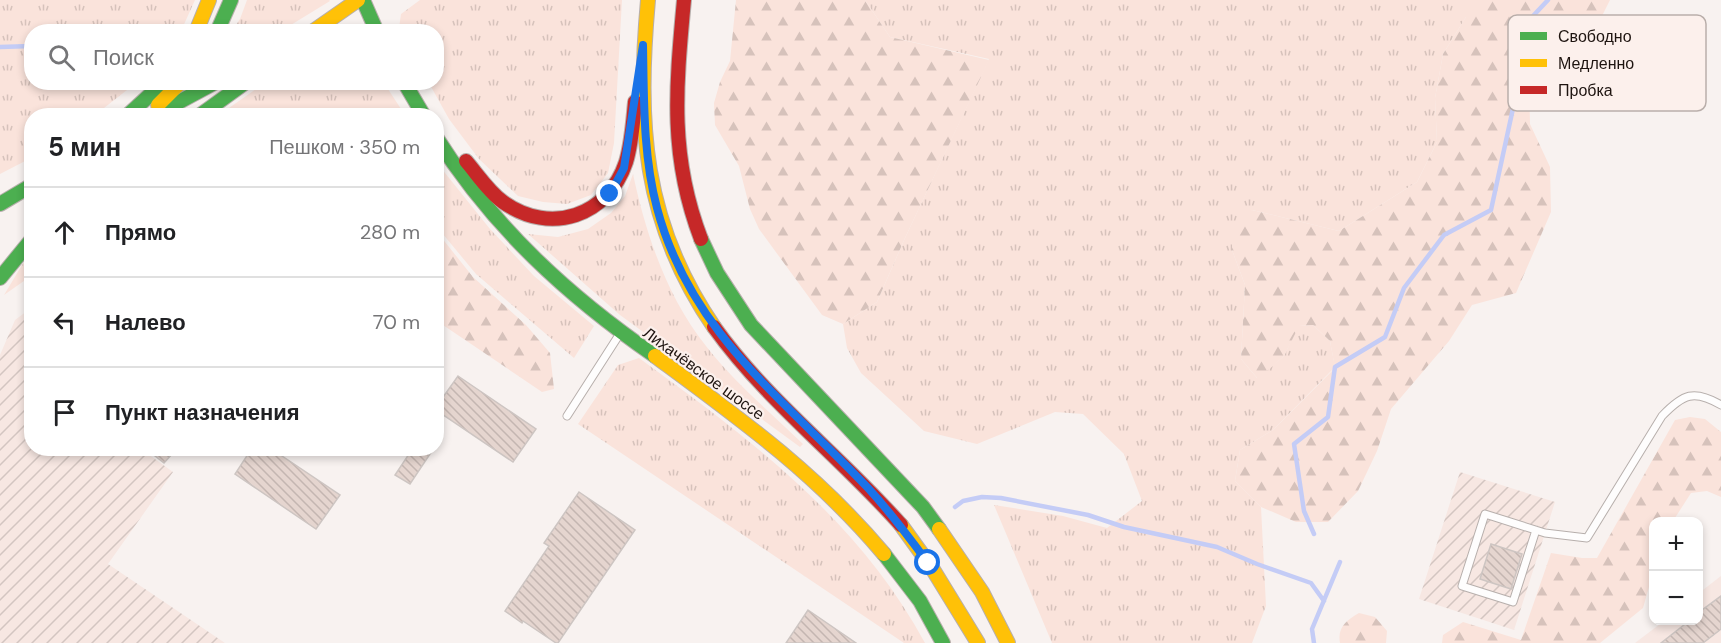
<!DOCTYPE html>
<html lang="ru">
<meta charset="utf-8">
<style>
body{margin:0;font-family:"DM Sans",sans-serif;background:#f2f2f2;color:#202124}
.controls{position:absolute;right:18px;bottom:18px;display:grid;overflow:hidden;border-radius:12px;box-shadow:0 3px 9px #0003}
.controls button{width:54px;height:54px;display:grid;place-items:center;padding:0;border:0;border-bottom:2px solid #e0e0e0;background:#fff;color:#202124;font:30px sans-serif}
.stop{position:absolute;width:18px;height:18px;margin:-14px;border:4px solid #1a73e8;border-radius:50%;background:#fff}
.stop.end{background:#1a73e8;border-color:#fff;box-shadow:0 2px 6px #0008}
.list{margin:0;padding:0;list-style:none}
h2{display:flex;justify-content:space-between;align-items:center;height:78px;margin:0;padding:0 24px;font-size:26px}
h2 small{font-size:20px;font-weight:400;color:#757577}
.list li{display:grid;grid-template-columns:39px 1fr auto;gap:18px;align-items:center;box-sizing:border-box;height:90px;padding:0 24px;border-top:2px solid #e0e0e0}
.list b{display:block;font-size:22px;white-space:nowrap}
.list em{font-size:20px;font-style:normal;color:#757577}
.icon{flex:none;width:33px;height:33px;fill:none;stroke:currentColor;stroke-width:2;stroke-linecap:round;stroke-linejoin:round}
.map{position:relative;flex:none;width:1721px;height:643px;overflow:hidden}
.search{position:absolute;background:#fff;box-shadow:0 3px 9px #0003;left:24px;top:24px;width:420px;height:66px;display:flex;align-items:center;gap:15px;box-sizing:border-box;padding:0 21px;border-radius:24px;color:#757577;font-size:22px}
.panel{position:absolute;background:#fff;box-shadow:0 3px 9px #0003;left:24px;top:108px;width:420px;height:348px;border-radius:24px}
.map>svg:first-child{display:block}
.built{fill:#f7e7e2}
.industrial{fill:url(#industrial-furrows)}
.grass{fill:url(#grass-tufts)}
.forest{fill:url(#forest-firs)}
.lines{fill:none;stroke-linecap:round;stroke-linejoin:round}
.stream{stroke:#c4ccf6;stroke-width:4.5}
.building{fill:url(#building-back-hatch);stroke:#cdc5c2;stroke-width:1.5}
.lane-casing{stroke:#b7afac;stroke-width:9}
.fast-casing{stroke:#b7afac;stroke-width:16}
.slow-casing{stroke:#b7afac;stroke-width:16}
.jam-casing{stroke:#b7afac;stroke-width:16}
.lane{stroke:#fefdfd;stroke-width:7}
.fast{stroke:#4caf50;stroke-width:14}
.slow{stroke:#ffc107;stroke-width:14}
.jam{stroke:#c62828;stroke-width:14}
.route{stroke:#1a73e8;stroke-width:8}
.labels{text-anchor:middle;stroke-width:4.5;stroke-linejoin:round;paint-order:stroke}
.street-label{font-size:16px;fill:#1e1410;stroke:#fcf0ec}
.key{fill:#fcf0ec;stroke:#b9aeaa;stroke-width:1.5}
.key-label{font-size:16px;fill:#1e1410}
</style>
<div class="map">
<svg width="1721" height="643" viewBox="0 0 1721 643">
<defs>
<pattern id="industrial-furrows" width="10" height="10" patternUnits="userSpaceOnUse" patternTransform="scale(1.5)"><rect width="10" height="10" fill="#f7e7e2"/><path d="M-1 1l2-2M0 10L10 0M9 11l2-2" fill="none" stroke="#d3c5c1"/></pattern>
<pattern id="grass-tufts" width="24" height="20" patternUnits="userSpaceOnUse" patternTransform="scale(1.5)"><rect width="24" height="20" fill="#fae3db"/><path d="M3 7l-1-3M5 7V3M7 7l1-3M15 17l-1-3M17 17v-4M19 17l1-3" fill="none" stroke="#d6c2bb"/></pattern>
<pattern id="forest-firs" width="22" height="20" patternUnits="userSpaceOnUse" patternTransform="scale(1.5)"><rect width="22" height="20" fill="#fae3db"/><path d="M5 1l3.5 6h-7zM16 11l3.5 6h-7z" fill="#d6c2bb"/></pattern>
<pattern id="building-back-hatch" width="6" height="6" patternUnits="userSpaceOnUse" patternTransform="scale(1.5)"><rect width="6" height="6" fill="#e5d5cf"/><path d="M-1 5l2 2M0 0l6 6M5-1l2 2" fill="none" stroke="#c4b6b1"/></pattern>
</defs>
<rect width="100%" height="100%" fill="#f8f2f0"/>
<path class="built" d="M1721,576V643H1635L1664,621L1698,620L1699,593Z"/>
<path class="industrial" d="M31,308L32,448L141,449L173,472L108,564L225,643H0V355L15,320Z
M1460,472L1555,502L1514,630L1419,599Z"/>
<path class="grass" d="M0,0H195L181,31L32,32V82L136,83L95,115L32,116L31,158L0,174Z
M247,0H329L330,1L281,31H232L240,19Z
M420,0H622L614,143L608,173L591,195L567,204L543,202L518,196L479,159L449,119L429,83L436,82V32L401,31L399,28L401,14Z
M865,0H1466V17L1443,54L1435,98L1437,142L1417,182L1339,231L1252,210L1232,250L1245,285L1241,359L1257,378L1284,356L1298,326L1313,325L1330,341L1335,367L1273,430L1240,450L1235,481L1261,507L1266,606L1252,643H1052L994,505L1063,516L1107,528L1142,501L1124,454L1083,414L1055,412L977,444L924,431L861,373L847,348L843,324L877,302L905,238L989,59L890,37Z
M266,82L384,83L405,115H219Z
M437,163L490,229L534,276L594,326L574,358L476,274L437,227Z
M633,174C646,235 667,297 706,346C734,382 770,412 803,444L800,447L620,315L528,234L558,237L588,229L611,213L625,196Z
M31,254V276L4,295L22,265Z
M639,358C750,439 858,519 925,643H904L578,424L618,365Z"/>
<path class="forest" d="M736,0H865L890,37L989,60L905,238L877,302L843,324L822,315L759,229L750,209L739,166L715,125L714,103L720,82L730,61Z
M1466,0H1610L1600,20L1566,53L1529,78L1530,124L1550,167L1551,212L1516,293L1472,305L1449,341L1391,409L1377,451L1358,491L1328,522H1296L1261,507L1235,481L1240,450L1273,430L1335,368L1330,341L1313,325L1299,326L1284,356L1258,379L1241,359L1245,285L1232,250V223L1252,210L1339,231L1417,182L1437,142L1435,98L1443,54L1466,17Z
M437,232L473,277L526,325L550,353L554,389L542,392L437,321Z
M1690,417L1705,419L1721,432V497L1707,491L1691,493L1673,521L1654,522L1653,573L1643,608L1600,643H1442L1443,635L1463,622L1521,640L1551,553L1582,558H1597L1675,420Z
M1359,613L1375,617L1387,631L1386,643H1340C1337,627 1347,620 1359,613Z"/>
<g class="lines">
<path class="stream" d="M0,47L32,46
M955,507L963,501L982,497L1001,498L1088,515L1124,527L1217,547L1257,564L1311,583L1324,601
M1314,534L1304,511L1294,444L1328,417L1335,367L1385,337L1404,288L1444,235L1491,210L1533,16L1548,0
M1314,643L1312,629L1340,562"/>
</g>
<path class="building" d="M458,376L536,429L513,462L436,410V407Z
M145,448H164L172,454L164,463Z
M252,448H270L340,495L316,529L235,474Z
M413,448H434L410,484L395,475Z
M579,492L635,530L558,643H556L523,621L522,623L505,611L549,546L544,543Z
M1491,544L1522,554L1511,589L1480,579Z
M1721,596V629L1703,643H1661L1689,621H1698V613Z
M808,610L856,643H786Z"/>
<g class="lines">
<g class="lane-casing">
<path id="lane" d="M567,416L619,335
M1536,530L1513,602L1462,586L1485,514L1545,533L1587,538L1662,416C1683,394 1694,389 1721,405"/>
</g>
<g class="fast-casing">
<path id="fast" d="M363,0L377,32
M217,32L231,0
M404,82L424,116
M127,116L164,82
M153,116L216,82
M199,116L246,82
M436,137C493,227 568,296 655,356
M0,204L32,185
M701,239L717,273L751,325L923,507L939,529
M0,278L32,239
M884,554L920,601L943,643"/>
</g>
<g class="slow-casing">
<path id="slow" d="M648,0C637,123 642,222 714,327
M196,32L209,0
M312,32L358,0
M158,105L181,82
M655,356C739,418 816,473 884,554
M901,525L932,568L978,643
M939,529L982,592L1008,643"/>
</g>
<g class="jam-casing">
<path id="jam" d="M684,0C676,87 669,155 701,239
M466,161C478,175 488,191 503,202C551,236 608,216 626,162C632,142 633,122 635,102
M714,327C767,401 841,457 901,525"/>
</g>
<use href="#lane" class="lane"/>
<use href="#fast" class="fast"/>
<use href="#slow" class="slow"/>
<use href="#jam" class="jam"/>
</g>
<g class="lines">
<path class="route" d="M610,194L624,168L643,45C644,99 643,156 657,208C690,333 785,400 868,488C890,512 909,537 928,563"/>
</g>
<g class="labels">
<g class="street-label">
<text transform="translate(704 373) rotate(36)" y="6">Лихачёвское шоссе</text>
</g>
</g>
<rect x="1508" y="15" width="198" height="96" rx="9" class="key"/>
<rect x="1520" y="32" width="27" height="8" fill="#4caf50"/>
<rect x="1520" y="59" width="27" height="8" fill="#ffc107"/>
<rect x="1520" y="86" width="27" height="8" fill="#c62828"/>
<g class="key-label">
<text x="1558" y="42">Свободно</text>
<text x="1558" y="69">Медленно</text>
<text x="1558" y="96">Пробка</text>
</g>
</svg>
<div class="controls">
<button>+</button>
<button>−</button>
</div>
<div class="stop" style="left:928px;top:563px"></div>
<div class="stop end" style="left:610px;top:194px"></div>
<div class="search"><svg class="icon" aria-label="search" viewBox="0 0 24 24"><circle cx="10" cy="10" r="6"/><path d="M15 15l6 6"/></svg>Поиск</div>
<section class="panel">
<h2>5 мин<small>Пешком · 350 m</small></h2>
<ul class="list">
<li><svg class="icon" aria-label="ahead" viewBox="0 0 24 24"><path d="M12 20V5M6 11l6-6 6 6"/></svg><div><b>Прямо</b></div><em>280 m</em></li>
<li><svg class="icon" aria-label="left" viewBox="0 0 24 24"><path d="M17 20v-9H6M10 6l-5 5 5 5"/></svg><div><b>Налево</b></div><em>70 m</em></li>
<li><svg class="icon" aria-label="arrive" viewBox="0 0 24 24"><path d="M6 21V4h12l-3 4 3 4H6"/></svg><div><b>Пункт назначения</b></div></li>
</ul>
</section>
</div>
